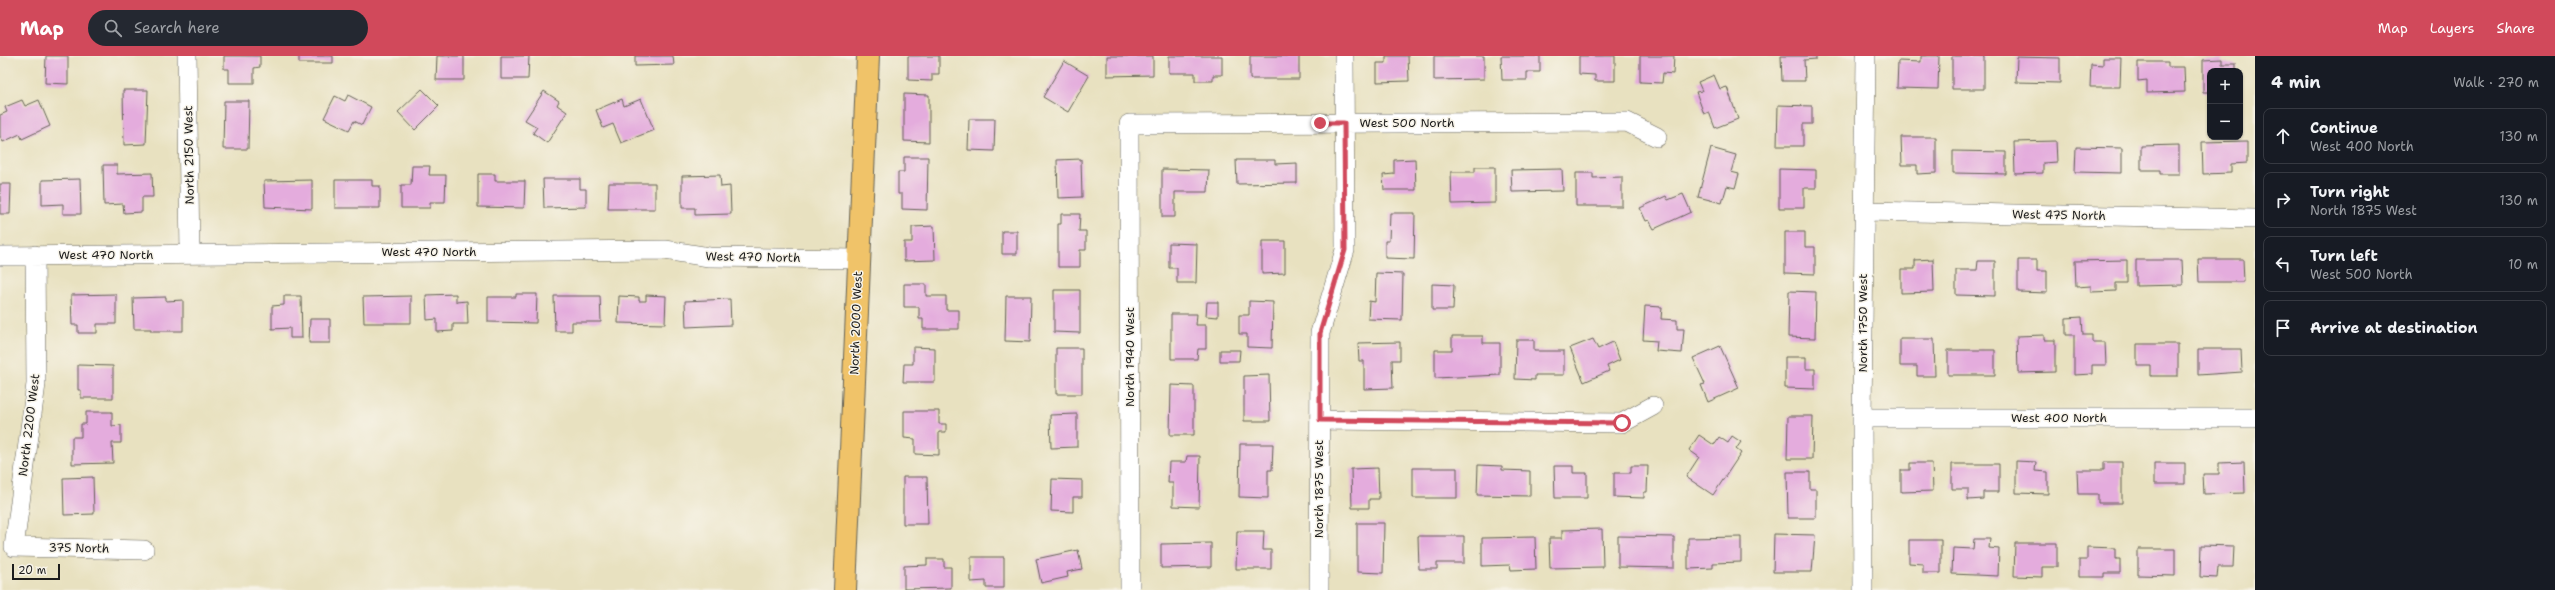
<!DOCTYPE html>
<meta charset="utf-8">
<style>
body{margin:0;font-family:"Shantell Sans",sans-serif;background:#242831;color:#f1f3f6}
.controls{position:absolute;right:12px;top:12px;display:grid;overflow:hidden;border-radius:8px;box-shadow:0 1px 3px #0004}
.controls button{width:36px;height:36px;display:grid;place-items:center;padding:0;border:0;border-bottom:1px solid #363941;background:#171b24;color:#f1f3f6;font:20px sans-serif}
.scale{position:absolute;left:12px;bottom:10px;width:48px;box-sizing:border-box;padding-left:4px;border:2px solid #1c1c1c;border-top:0;font-size:11px;line-height:14px;white-space:nowrap;color:#1c1c1c;-webkit-text-stroke:3px #f7f3e8;paint-order:stroke}
.stop{position:absolute;width:12px;height:12px;margin:-9px;border:3px solid #d1495b;border-radius:50%;background:#fff}
.stop.end{background:#d1495b;border-color:#fff;box-shadow:0 1px 4px #0008}
.list{margin:0;padding:0;list-style:none}
h2{display:flex;justify-content:space-between;align-items:center;height:52px;margin:0;padding:0 16px;font-size:17px}
h2 small{font-size:13px;font-weight:400;color:#9ea1a6}
.list li{display:grid;grid-template-columns:26px 1fr auto;gap:12px;align-items:center;box-sizing:border-box;height:56px;margin:0 8px 8px;padding:0 8px;border:1px solid #363941;border-radius:8px}
.list b{display:block;font-size:15px;white-space:nowrap}
.list p{margin:0;font-size:13px;white-space:nowrap;color:#9ea1a6}
.list em{font-size:13px;font-style:normal;color:#9ea1a6}
.icon{flex:none;width:22px;height:22px;fill:none;stroke:currentColor;stroke-width:2;stroke-linecap:round;stroke-linejoin:round}
.map{position:relative;flex:none;width:2255px;height:534px;overflow:hidden}
header{display:flex;align-items:center;gap:24px;box-sizing:border-box;height:56px;padding:0 20px;background:#d1495b;color:#fff}
header strong{font-size:19px}
nav{display:flex;gap:22px;margin-inline-start:auto;font-size:14px}
.search{width:280px;height:36px;background:#242831;display:flex;align-items:center;gap:10px;box-sizing:border-box;padding:0 14px;border-radius:22px;color:#9ea1a6;font-size:15px}
main{display:flex}
aside{flex:1;background:#171b24}
.map>svg:first-child{display:block}
.building{fill:#e4acdd}
.lines{fill:none;stroke-linecap:round;stroke-linejoin:round}
.minor-casing{stroke:#636155;stroke-width:20}
.primary-casing{stroke:#636155;stroke-width:24}
.minor{stroke:#fff;stroke-width:19}
.primary{stroke:#f0c369;stroke-width:22}
.route{stroke:#d1495b;stroke-width:5}
.labels{text-anchor:middle;stroke-width:3;stroke-linejoin:round;paint-order:stroke}
.street-label{font-size:12px;fill:#1c1c1c;stroke:#f7f3e8}
</style>
<header>
<strong>Map</strong>
<div class="search"><svg class="icon" aria-label="search" viewBox="0 0 24 24"><circle cx="10" cy="10" r="6"/><path d="M15 15l6 6"/></svg>Search here</div>
<nav><a>Map</a><a>Layers</a><a>Share</a></nav>
</header>
<main>
<div class="map">
<svg width="2255" height="534" viewBox="0 0 2255 534">
<rect width="100%" height="100%" fill="#f7f3e8"/>
<filter id="ink" filterUnits="userSpaceOnUse"><feTurbulence type="fractalNoise" baseFrequency=".025" numOctaves="2"/><feDisplacementMap in="SourceGraphic" scale="8" xChannelSelector="R" yChannelSelector="G"/><feConvolveMatrix kernelMatrix="1 2 1 2 8 2 1 2 1" color-interpolation-filters="sRGB"/></filter>
<filter id="wash" filterUnits="userSpaceOnUse"><feTurbulence type="fractalNoise" baseFrequency=".012" numOctaves="4" result="noise"/><feDisplacementMap in="SourceGraphic" scale="16" xChannelSelector="R" yChannelSelector="G"/><feGaussianBlur stdDeviation="0.9" result="paint"/><feColorMatrix in="noise" values="0 0 0 0 0 0 0 0 0 0 0 0 0 0 0 0 0 1.4 0 .05"/><feComposite in="paint" operator="in"/></filter>
<g filter="url(#wash)">
<rect width="100%" height="100%" fill="#e8e1c0"/>
<g id="blocks">
<path class="building" d="M46,0H68V28L45,27Z
M224,0H260V11L254,12V27H229V13H224Z
M299,0H333V7H299Z
M437,0H464V24H436Z
M501,0H529L528,23H501Z
M635,0H673L674,9L635,10Z
M908,0H939V18H932V25L908,24Z
M1107,0H1153V19L1107,20Z
M1169,0H1222V19H1213V25H1195V17H1169Z
M1250,0H1299V23H1250Z
M1386,0H1408L1409,25L1377,26V7H1386Z
M1434,0H1484V23L1434,24Z
M1501,0H1540V16H1527V24H1502Z
M1579,0H1615V25H1595V19L1579,18Z
M1640,0H1674L1673,18L1663,17L1662,27L1640,26Z
M1781,0H1816V3L1804,4L1805,25H1782Z
M1921,0H1939L1938,33L1897,32L1898,5L1921,6Z
M1952,0H1984V33H1952Z
M2017,1L2060,2V27L2016,26Z
M2103,2H2121L2120,31H2090L2091,8L2103,9Z
M2222,3V8H2236V15H2210V36H2203V4Z
M1064,5L1089,20L1068,56L1043,41Z
M2138,6H2168V11H2184L2185,36L2147,37V24L2138,25Z
M1714,19L1720,33L1727,31L1738,63L1715,72L1709,56L1704,58L1696,36L1702,35L1698,26Z
M422,33L439,50L415,74L398,56Z
M123,34H148L146,88L124,89Z
M544,35L559,45L557,49L567,56L547,87L533,77L537,71L525,64Z
M904,38L929,39V86L904,85Z
M348,39L371,51L362,69L354,65L349,74L324,62L335,40L345,45Z
M622,43L624,50L641,43L654,74L621,87L613,68L603,72L596,54Z
M22,44L25,50L39,44L50,70L22,83L20,78L3,86L0,80V59L7,56L5,51Z
M224,45H249L248,93H223Z
M1778,49L1812,50V68H1803V90H1777Z
M969,63H995L994,95L968,94Z
M1901,81H1936V117L1917,118V109H1902Z
M2056,85L2057,106L2043,107V117L2015,118L2014,86Z
M2247,85V107L2231,108V117L2203,118L2202,86Z
M2179,89V118H2160V114H2141V90Z
M2076,91L2122,92V117L2075,116Z
M1711,92L1736,99L1731,116L1739,118L1735,132L1727,130L1722,147L1698,141Z
M1953,95L2006,96V118L1953,117Z
M904,101H928L927,154L902,153V138H898V116H904Z
M1081,103L1082,141L1058,142L1057,104Z
M1415,103L1416,134H1384L1383,119L1394,118V104Z
M1236,104H1275V108L1297,107V127L1237,128Z
M103,109H117V118L152,117L153,141H142V156L124,157L123,148L104,149Z
M412,110H430L429,119H446L445,146H430V152H401V129H411Z
M1475,111H1495V147L1452,148L1451,116H1475Z
M1162,113L1209,114L1208,136H1175V161H1162Z
M1562,113L1563,135L1512,136L1511,114Z
M1779,113L1816,114V132H1804V152H1779Z
M1576,117H1593V122L1622,121V150H1576Z
M478,118H495V125H525L524,152L478,151Z
M720,119L721,131L730,130L731,158L695,159V152H682V120Z
M80,123L81,158H63V148L42,149V124Z
M543,123H580V133H586V151L544,152Z
M312,124V153L265,151L264,125Z
M335,124H372V130H380V152H335Z
M609,127H655V153H608Z
M0,128H11L10,158H0Z
M1683,138L1691,156L1654,173L1649,164L1646,165L1640,152L1666,140L1668,144Z
M1390,157H1415L1414,203L1385,202V185H1389Z
M1061,158H1080L1079,175H1086V194H1080V211H1058V168H1061Z
M934,170L935,204L904,205V186H912V171Z
M1002,175H1017V198H1002Z
M1785,176H1805V191H1815V218L1785,217Z
M1262,185H1285V217L1262,218Z
M1169,187L1197,188L1196,227H1177V212H1169Z
M1933,203L1934,236L1901,237V213H1915V204Z
M2198,203H2243L2244,226H2199Z
M2018,204H2037V215H2047V237L2018,236Z
M2127,204V227H2116V235L2091,236V230L2076,231L2075,205Z
M2136,204H2182L2183,229L2136,230Z
M1978,205H1995V240L1956,239V214H1977Z
M1376,217L1403,218L1402,264L1368,263L1369,245L1375,246Z
M904,228H926V240H946V254H959V273H923V263H919V251H904Z
M1432,228L1454,229L1453,254H1432Z
M1054,234H1080V277L1054,276Z
M1789,235L1816,236L1815,282L1788,281Z
M116,238V268H97V277H78V269H72L71,239Z
M456,238V246L467,245L468,268H453V275L437,276V263L427,264L426,239Z
M516,238H537L536,267L488,266V241H516Z
M646,239L666,240L665,268L618,267L619,240L639,241V245H646Z
M284,240H301L302,282H290V272L272,273V250L284,249Z
M411,240V267H364L363,241Z
M554,240H600L601,266H572V275H555Z
M1006,240H1031L1030,286L1005,285Z
M166,241V245L183,244V275H151V273H134L133,242Z
M730,243L731,269L686,271L685,245Z
M1249,245L1273,246L1272,292L1247,291V278H1239V259H1249Z
M1207,246H1218V261L1206,260Z
M1645,250L1662,251L1661,263L1677,264V273H1684L1682,297L1656,295L1657,285L1643,284Z
M1171,258H1197L1196,269H1206V293H1198L1197,303H1171Z
M2082,261L2083,279H2092V286H2105L2106,309H2092V318L2074,319V279H2066V262Z
M310,263H330V287H309Z
M2044,279V284H2055V316L2018,317L2017,280Z
M1452,280H1483V287H1500V319L1435,322V294H1452Z
M1593,283L1598,293L1613,286L1620,304L1607,310L1609,315L1584,326L1570,292Z
M1900,283H1934L1935,320H1917V310H1900Z
M1516,284H1534V295H1564V319H1535V324L1515,323Z
M1400,286V304H1392L1393,332L1364,333V305H1359L1358,287Z
M2137,288H2178V320H2151V310H2137Z
M1720,290L1739,332L1708,346L1701,329L1705,328L1693,302Z
M913,291L935,292V326H903L904,308H913Z
M1056,292H1082V338H1056Z
M2198,293H2241L2242,316L2198,319Z
M1220,294H1240L1239,305H1220Z
M1948,294H1995V319H1948Z
M1785,301H1806V313H1815V333L1785,332Z
M78,309L113,310V342H81V334H78Z
M1269,319L1270,365H1244V320Z
M1171,329L1194,330V379H1170Z
M904,355H939V368H946V376H939V399L915,398V383L904,382Z
M86,356H112V370L121,369V387H112L113,407L72,408V381H81V368H86Z
M1077,358V391L1051,392L1050,359Z
M1788,360H1813L1812,403H1787Z
M1699,379L1714,389L1719,381L1728,387L1732,380L1741,386L1736,393L1741,397L1713,439L1686,421L1699,401L1689,394Z
M1240,388H1273L1272,414H1268V442L1239,441Z
M1187,400H1200L1199,451L1173,450V427H1168L1169,406H1186Z
M2016,405L2036,406L2035,415L2048,416V438L2016,437Z
M2104,406H2122V447H2098V438H2078L2077,414H2104Z
M2244,406L2245,437L2204,438L2203,418H2219V407Z
M1910,407H1932L1933,435L1901,436V414H1910Z
M2154,407H2185V428H2154Z
M1952,408H1999V436H1983V443L1968,444V433H1952Z
M1478,409L1502,410V414L1530,415V440L1477,439Z
M1554,410H1573V417H1587V442H1555Z
M1631,410H1648L1647,436H1644V442L1614,441V417H1631Z
M1378,412L1379,443H1369V452H1352L1351,413Z
M1413,412H1457V442H1413Z
M1787,416H1810V433H1816V462H1788Z
M93,421L94,458L64,459L63,422Z
M903,421H927L928,468H903Z
M1052,423L1082,424V441H1073V456L1051,455Z
M1357,467H1384L1383,517L1357,516Z
M1602,473L1603,511L1550,512L1549,482H1562V474Z
M1237,475H1264L1263,494H1271V513H1236Z
M1774,478L1815,479L1812,516H1773Z
M1418,480H1464V507H1437V513H1419Z
M1618,480L1674,481V512L1618,511Z
M1535,481L1536,513L1511,514L1510,509L1482,510V482Z
M1741,481V506L1713,507V512L1688,513V482Z
M1974,483H1990L1989,492L1999,493L1998,520L1952,518L1953,492L1973,493Z
M1909,484H1941V517H1923V508L1909,507Z
M1211,487V511L1161,512V488Z
M2015,487H2057V511H2042V521L2014,520Z
M2201,489L2234,490L2233,511H2218L2217,522L2200,521Z
M2087,491L2116,492V503H2120V517H2104V521H2079V504H2087Z
M2138,493H2175V520L2138,519Z
M1078,494L1082,513L1067,516L1068,521L1041,527L1036,503Z
M971,501H1004V532H986V525L971,526Z
M927,503H944V511H951V532L904,533V510L927,509Z"/>
</g>
</g>
<g filter="url(#ink)">
<use href="#blocks" fill-opacity="0" stroke="#636155" stroke-width="1"/>
<g class="lines">
<g class="minor-casing">
<path id="minor" d="M187,0L190,198
M1864,155L2255,163
M35,199L36,328L14,491L144,494
M0,200L665,194L709,201L858,203
M1862,362H2255
M1320,364L1622,367L1653,350
M1130,534L1129,68L1627,66L1657,81
M1319,534L1320,277L1345,194L1344,0
M1863,534L1862,362L1866,0"/>
</g>
<g class="primary-casing">
<path id="primary" d="M845,534L868,0"/>
</g>
<use href="#minor" class="minor"/>
<use href="#primary" class="primary"/>
</g>
</g>
<g class="lines" filter="url(#ink)">
<path class="route" d="M1320,67H1344L1345,194L1320,277V364L1622,367"/>
</g>
<g class="labels">
<g class="street-label">
<text x="1407" y="71">West 500 North</text>
<text transform="translate(189 99) rotate(-91)" y="4">North 2150 West</text>
<text transform="translate(2059 159) rotate(1)" y="4">West 475 North</text>
<text x="429" y="200">West 470 North</text>
<text x="106" y="203">West 470 North</text>
<text transform="translate(753 201) rotate(1)" y="4">West 470 North</text>
<text transform="translate(856 267) rotate(-88)" y="4">North 2000 West</text>
<text transform="translate(1863 267) rotate(-90)" y="4">North 1750 West</text>
<text transform="translate(1130 301) rotate(-90)" y="4">North 1940 West</text>
<text x="2059" y="366">West 400 North</text>
<text transform="translate(29 369) rotate(-83)" y="4">North 2200 West</text>
<text transform="translate(1319 433) rotate(-90)" y="4">North 1875 West</text>
<text transform="translate(79 492) rotate(1)" y="4">375 North</text>
</g>
</g>
</svg>
<div class="controls">
<button>+</button>
<button>−</button>
</div>
<div class="scale">20 m</div>
<div class="stop" style="left:1622px;top:367px"></div>
<div class="stop end" style="left:1320px;top:67px"></div>
</div>
<aside>
<h2>4 min<small>Walk · 270 m</small></h2>
<ul class="list">
<li><svg class="icon" aria-label="ahead" viewBox="0 0 24 24"><path d="M12 20V5M6 11l6-6 6 6"/></svg><div><b>Continue</b><p>West 400 North</p></div><em>130 m</em></li>
<li><svg class="icon" aria-label="right" viewBox="0 0 24 24"><path d="M7 20v-9h11M14 6l5 5-5 5"/></svg><div><b>Turn right</b><p>North 1875 West</p></div><em>130 m</em></li>
<li><svg class="icon" aria-label="left" viewBox="0 0 24 24"><path d="M17 20v-9H6M10 6l-5 5 5 5"/></svg><div><b>Turn left</b><p>West 500 North</p></div><em>10 m</em></li>
<li><svg class="icon" aria-label="arrive" viewBox="0 0 24 24"><path d="M6 21V4h12l-3 4 3 4H6"/></svg><div><b>Arrive at destination</b></div></li>
</ul>
</aside>
</main>
